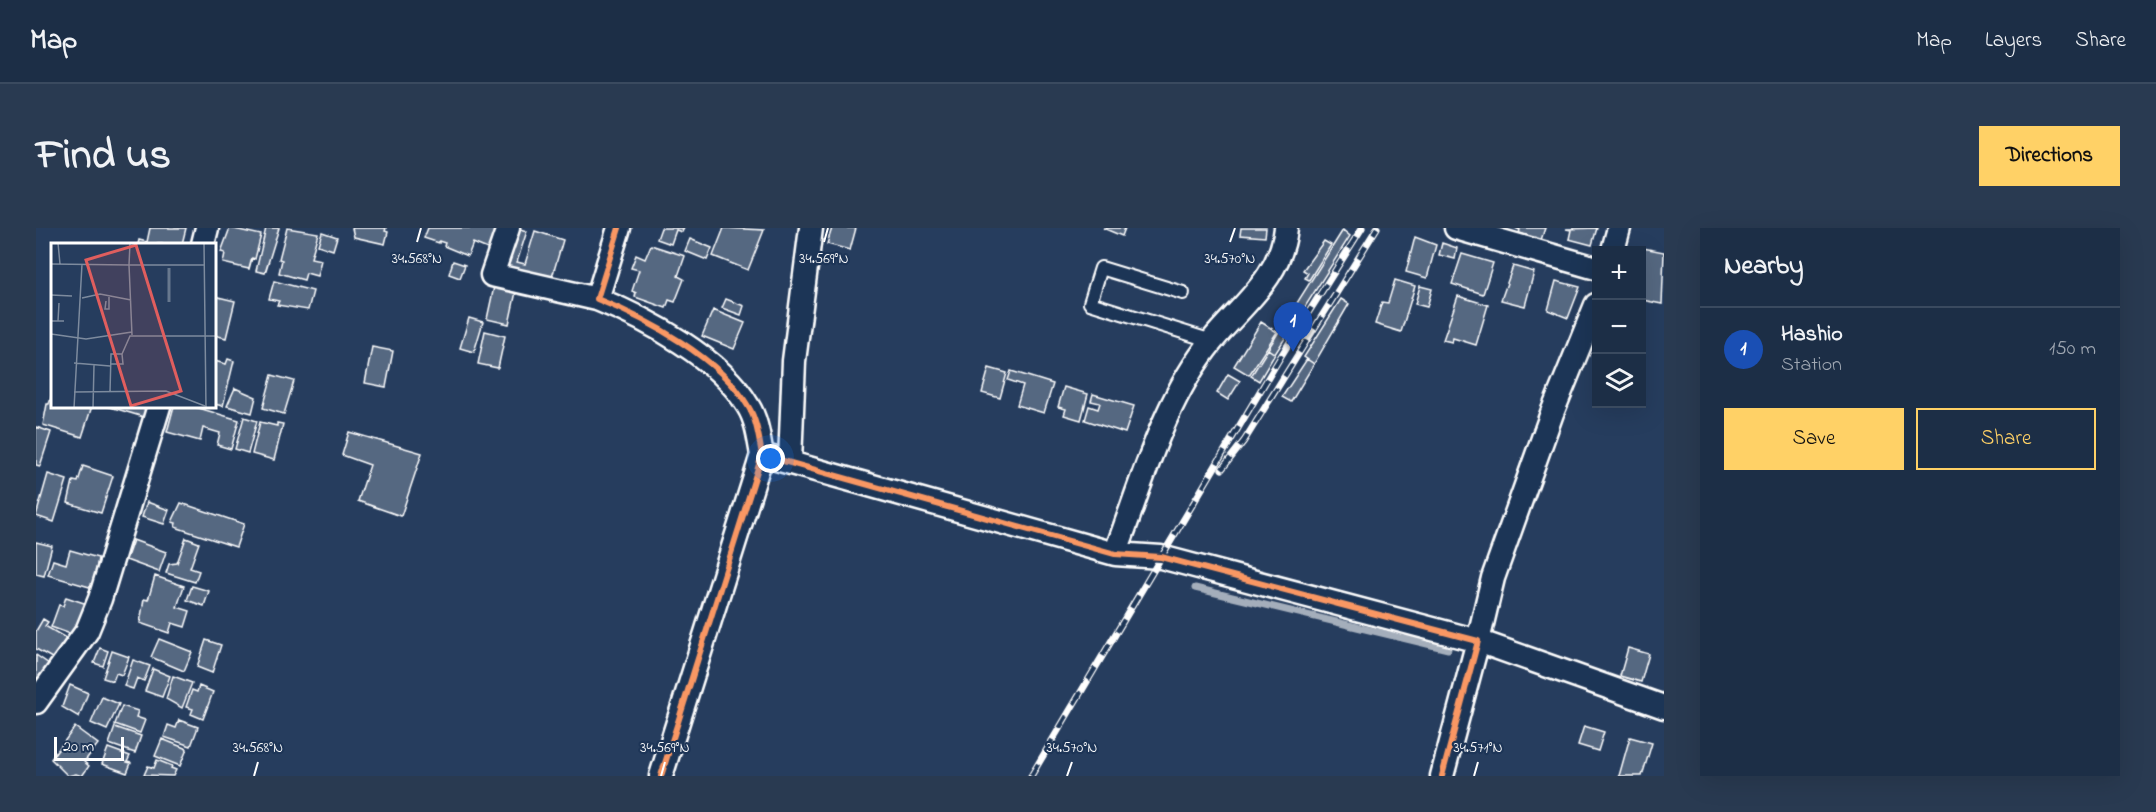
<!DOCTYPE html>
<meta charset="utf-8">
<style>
body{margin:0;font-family:"Indie Flower",sans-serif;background:#293a51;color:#f1f3f6}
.controls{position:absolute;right:18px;top:18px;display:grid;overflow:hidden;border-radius:0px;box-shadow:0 6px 24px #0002}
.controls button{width:54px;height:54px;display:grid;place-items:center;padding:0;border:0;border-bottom:2px solid #3a4a5f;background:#1c2e46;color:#f1f3f6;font:30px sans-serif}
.scale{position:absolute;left:18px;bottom:15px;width:70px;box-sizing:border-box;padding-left:6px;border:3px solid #fff;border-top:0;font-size:16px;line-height:21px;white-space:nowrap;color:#fff;-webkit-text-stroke:4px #1d3557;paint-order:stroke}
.you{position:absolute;left:735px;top:231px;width:21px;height:21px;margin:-15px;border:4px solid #fff;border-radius:50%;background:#1a73e8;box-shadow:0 0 0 9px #1a73e833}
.badge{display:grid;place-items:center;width:39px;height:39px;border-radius:50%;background:#ffd166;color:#fff;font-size:20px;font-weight:700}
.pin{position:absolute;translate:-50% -50px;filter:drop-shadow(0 2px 3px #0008)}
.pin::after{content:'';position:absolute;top:32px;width:21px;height:18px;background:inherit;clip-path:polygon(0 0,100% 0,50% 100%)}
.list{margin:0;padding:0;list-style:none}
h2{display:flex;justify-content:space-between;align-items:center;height:78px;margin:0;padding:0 24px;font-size:26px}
h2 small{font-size:20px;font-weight:400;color:#a0a8b3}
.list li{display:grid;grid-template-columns:39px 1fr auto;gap:18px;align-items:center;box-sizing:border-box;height:84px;padding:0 24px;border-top:2px solid #3a4a5f}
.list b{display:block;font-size:22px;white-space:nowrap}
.list p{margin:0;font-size:20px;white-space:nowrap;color:#a0a8b3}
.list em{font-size:20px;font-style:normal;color:#a0a8b3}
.actions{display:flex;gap:12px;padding:18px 24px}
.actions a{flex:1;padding:14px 0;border:2px solid #ffd166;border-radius:0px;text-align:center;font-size:21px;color:#ffd166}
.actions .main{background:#ffd166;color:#111}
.icon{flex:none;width:33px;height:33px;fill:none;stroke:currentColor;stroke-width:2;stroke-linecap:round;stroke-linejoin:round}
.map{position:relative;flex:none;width:1628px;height:548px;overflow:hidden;border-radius:0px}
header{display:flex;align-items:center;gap:36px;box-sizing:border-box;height:84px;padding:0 30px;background:#1c2e46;border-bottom:2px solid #3a4a5f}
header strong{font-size:28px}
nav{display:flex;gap:33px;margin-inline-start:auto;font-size:21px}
.intro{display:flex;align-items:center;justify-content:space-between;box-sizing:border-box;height:144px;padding:0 36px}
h1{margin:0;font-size:42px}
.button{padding:15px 27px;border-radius:0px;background:#ffd166;color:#111;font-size:21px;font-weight:700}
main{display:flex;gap:36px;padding:0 36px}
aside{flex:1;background:#1c2e46;border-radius:0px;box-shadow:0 6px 24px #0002}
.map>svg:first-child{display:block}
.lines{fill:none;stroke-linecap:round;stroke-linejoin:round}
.stream{stroke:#a4aebb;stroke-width:7}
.building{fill:#556781;stroke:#fff;stroke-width:1.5}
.lane-casing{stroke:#fff;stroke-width:16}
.street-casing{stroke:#fff;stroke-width:27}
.lane{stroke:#1d3557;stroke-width:12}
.street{stroke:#1d3557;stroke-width:22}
.rail-casing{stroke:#fff;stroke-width:7}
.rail{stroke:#1d3557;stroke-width:4.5;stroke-dasharray:14;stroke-linecap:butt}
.cycleway-casing{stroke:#1d3557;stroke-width:10}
.cycleway{stroke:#f99763;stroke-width:6}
.ticks{fill:none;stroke:#fff;stroke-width:2}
.inset-river{fill:none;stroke:#67788e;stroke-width:3}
.inset-road{fill:none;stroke:#7d8b9e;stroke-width:1.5}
.view{fill:#e05e5e;fill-opacity:0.15;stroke:#e05e5e;stroke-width:3}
.inset-edge{fill:none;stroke:#fff;stroke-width:3}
.ticks-label{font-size:15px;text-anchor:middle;fill:#fff;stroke:#1d3557;stroke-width:4.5;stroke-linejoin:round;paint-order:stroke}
</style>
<header>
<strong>Map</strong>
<nav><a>Map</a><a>Layers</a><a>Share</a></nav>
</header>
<div class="intro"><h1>Find us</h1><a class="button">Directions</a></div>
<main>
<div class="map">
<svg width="1628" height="548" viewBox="0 0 1628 548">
<rect width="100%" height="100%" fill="#263d5e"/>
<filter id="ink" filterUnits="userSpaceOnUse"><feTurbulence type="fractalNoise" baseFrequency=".0167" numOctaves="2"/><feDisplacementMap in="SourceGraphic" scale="12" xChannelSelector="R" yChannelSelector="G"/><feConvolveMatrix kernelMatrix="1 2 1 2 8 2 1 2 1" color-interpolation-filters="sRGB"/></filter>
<g filter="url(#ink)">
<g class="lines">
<path class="stream" d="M1159,360L1412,421"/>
</g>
<path class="building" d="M114,0H150L146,16H102L103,12L111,14Z
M194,0L225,7L219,31L216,30L213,41L187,35L189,25L185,24Z
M230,0H243L229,45L220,43Z
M251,0L282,5L275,30L285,32L281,48L270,45L268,52L243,45L246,32L243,31Z
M316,0H350L349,3L352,4L349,16L318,9Z
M392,0H463L454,22L437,15L432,28L408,18L409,15L403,13V15L388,10Z
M480,0L491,3L481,34L489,36L499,3L527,12L514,56L463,41Z
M625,0H648L646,4L640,2L635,16L621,11Z
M688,0L728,2L712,42L677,28Z
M796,0H820L814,22L791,16Z
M1067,0H1089L1086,8Z
M1205,0H1230L1229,9L1204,7Z
M1479,0H1509L1505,12L1483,5L1484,2Z
M1561,0L1556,17L1533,11L1535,2L1530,1Z
M1307,2L1314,8L1239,126L1232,121Z
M286,4L301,9L297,22L282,17Z
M1379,9L1400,17L1391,50L1370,44Z
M654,11L676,20L671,32L649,23Z
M1288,13L1295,17L1273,52L1269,50L1272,45L1267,42Z
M1406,15L1421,20L1419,31L1403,27Z
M615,17L649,28L642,48L648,51L639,74L633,72L630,80L599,69L600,65L596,63L603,42L595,40L600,27L609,31Z
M1607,20L1628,24L1626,76L1606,72Z
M1426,26L1457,35L1447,66L1416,56Z
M417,33L429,37L424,50L413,46Z
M1477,38L1498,44L1489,78L1465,72Z
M1359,52L1379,58L1365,104L1339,96L1346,74L1352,75Z
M238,53L277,63L272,82L241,77L243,73L233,71Z
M1520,53L1544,59L1532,90L1512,82Z
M459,54L481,59L473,96L451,91Z
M1384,58L1396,61L1391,79L1379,76Z
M178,68L199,73L190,110L178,107Z
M1422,68L1452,77L1440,117L1417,110L1416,114L1407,112Z
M690,71L708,78L705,87L686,80Z
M1305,71L1313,76L1278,136L1268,129Z
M677,82L709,95L698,121L666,108Z
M433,90L447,94L438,124L424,120Z
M1225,94L1241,104L1213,147L1198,138Z
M449,103L469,108L462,140L442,136Z
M336,119L357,123L350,159L329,155Z
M1232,121L1239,126L1223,153L1215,148Z
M192,131L198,133L187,178L178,176V133L190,136Z
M1271,131L1278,136L1255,174L1246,169Z
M953,140L971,145L964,170L946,165Z
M975,143L1017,156L1008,185L981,177L987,157L972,152Z
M1192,146L1204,153L1192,172L1181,165Z
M236,147L258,153L248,186L227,180Z
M1028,159L1052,166L1045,192L1028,187L1030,181L1022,179Z
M199,160L220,169L216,185L191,178Z
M1057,166L1098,178L1089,205L1049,192L1053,178L1062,181L1064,175L1055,173Z
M16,167V178H56L46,209L7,197L11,176H13Z
M71,178H114L111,190Z
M138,178H156L203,192L195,221L181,217L184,205L167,200L164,213L131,204Z
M208,189L221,193L212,225L199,221Z
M224,194L241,198V195L247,196L238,232L216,226Z
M0,199L15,204L4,238L0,237Z
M313,204L386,225L365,288L322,273L334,237L306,227Z
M47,238L77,248L65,285L32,275L37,253L42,254Z
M12,246L31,252L18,294L0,288Z
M111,274L133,282L128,296L106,289Z
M145,275L208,296L200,319L139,299L140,295L136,294Z
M150,310L163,315L154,340L163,343L159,354L130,345L133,336L141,335Z
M97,312L130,324L123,344L90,332Z
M0,314L16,318L8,348L0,346Z
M34,322L62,330L57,360L12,347L17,332L30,336Z
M119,348L148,358L141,379L154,383L149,399L136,395L133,405L104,395L108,371L112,372Z
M156,358L173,363L168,378L151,372Z
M30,369L51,376L40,408L15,399L23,377L27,378Z
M7,391L12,394L9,398L35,413L23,434L0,421V403Z
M123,411L156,424L148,443L115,429Z
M170,412L185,417L176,445L161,439Z
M64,420L72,423L67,438L58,435Z
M1592,420L1613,426L1605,454L1584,448Z
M76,423L93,429L86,447L80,445L77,453L67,450Z
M0,427L13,436L0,455Z
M97,432L114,438L108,453L101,450L97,461L88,458Z
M117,441L134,448L126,469L109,463Z
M137,448L156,455L146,480L130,471Z
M34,457L52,465L43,489L26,479Z
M163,458L177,464L167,491L155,486L157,481L150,479L156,462L161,464Z
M66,469L83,476L71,502L55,495Z
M86,478L102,483L100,489L109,492L104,505L79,496Z
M143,492L162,499L155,518L128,509L132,497L140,500Z
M1548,498L1568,504L1562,523L1542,517Z
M39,499L62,516L48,534L53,538L46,548L40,546L32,548L15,531Z
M79,499L105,508L99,525L73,516Z
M1594,509L1616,515L1606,548H1583Z
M126,511L151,521L144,538L119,528Z
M72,520L94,528L91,534L95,535L91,545L66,536Z
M121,532L136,538L135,540L140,542L137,548L108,547L112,538L118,540Z"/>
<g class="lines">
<g class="lane-casing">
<path id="lane" d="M1147,65L1065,40L1054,75L1176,113"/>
</g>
<g class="street-casing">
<path id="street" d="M472,0L456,47L561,71
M583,0L561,71C611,91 684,130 712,178C721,192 723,211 726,227L625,548
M1420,0L1560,40
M167,16L171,0
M1577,22L1583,0
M1560,77L1516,185L1457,350L1442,413L1628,479
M726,227L1079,326L1125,329L1442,413L1406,548
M754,234L758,133L775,0
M1079,326C1106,255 1127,173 1176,113C1205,77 1245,50 1250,0
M0,474L51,403L64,371L123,178"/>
</g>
<use href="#lane" class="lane"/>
<use href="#street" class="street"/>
<g class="rail-casing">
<path id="rail" d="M1186,241L1208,213L1341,0
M995,548L1245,128L1326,0"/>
</g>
<use href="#rail" class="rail"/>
<g class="cycleway-casing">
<path id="cycleway" d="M583,0L561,71C611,91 684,130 712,178C721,192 723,211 726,227L625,548
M726,227L1079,326L1125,329L1442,413L1406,548"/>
</g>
<use href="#cycleway" class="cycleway"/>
</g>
</g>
<path class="ticks" d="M381,14L385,0M788,14L792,0M1194,14L1199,0M218,548L222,534M625,548L629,534M1031,548L1036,534M1438,548L1442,534"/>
<g transform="translate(15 15)">
<rect width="165" height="165" fill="#263d5e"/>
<path class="inset-river" d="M118,25V59"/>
<path class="inset-road" d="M7,0L9,21M153,0L155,165M0,21L78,22L79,0M0,52L21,53M31,55L49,51L80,57M55,58L54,66H58V54M7,78L8,60M0,86V78H13M0,91L35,96L81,89M81,92L78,22H153M23,120L59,123M59,121H72L71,111M23,149L115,148L154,163M59,149L60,111H71L79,93H165M23,165L31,21M42,165L43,122M77,165H146"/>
<path class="view" d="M85,2L130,148L80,163L35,17Z"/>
<rect width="165" height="165" class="inset-edge"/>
</g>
<g class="ticks-label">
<text x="381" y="35">34.568°N</text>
<text x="788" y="35">34.569°N</text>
<text x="1194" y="35">34.570°N</text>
<text x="222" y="524">34.568°N</text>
<text x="629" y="524">34.569°N</text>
<text x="1036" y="524">34.570°N</text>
<text x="1442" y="524">34.571°N</text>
</g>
</svg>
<div class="controls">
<button>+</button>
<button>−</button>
<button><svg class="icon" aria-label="layers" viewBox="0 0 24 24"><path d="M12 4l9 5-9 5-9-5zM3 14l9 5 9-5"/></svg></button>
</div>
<div class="scale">20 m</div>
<div class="you"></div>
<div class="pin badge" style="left:1257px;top:124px;background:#1a4fb4">1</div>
</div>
<aside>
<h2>Nearby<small></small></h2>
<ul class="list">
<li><span class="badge" style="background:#1a4fb4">1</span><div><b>Hashio</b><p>Station</p></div><em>150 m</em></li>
</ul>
<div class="actions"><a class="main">Save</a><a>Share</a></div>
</aside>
</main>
